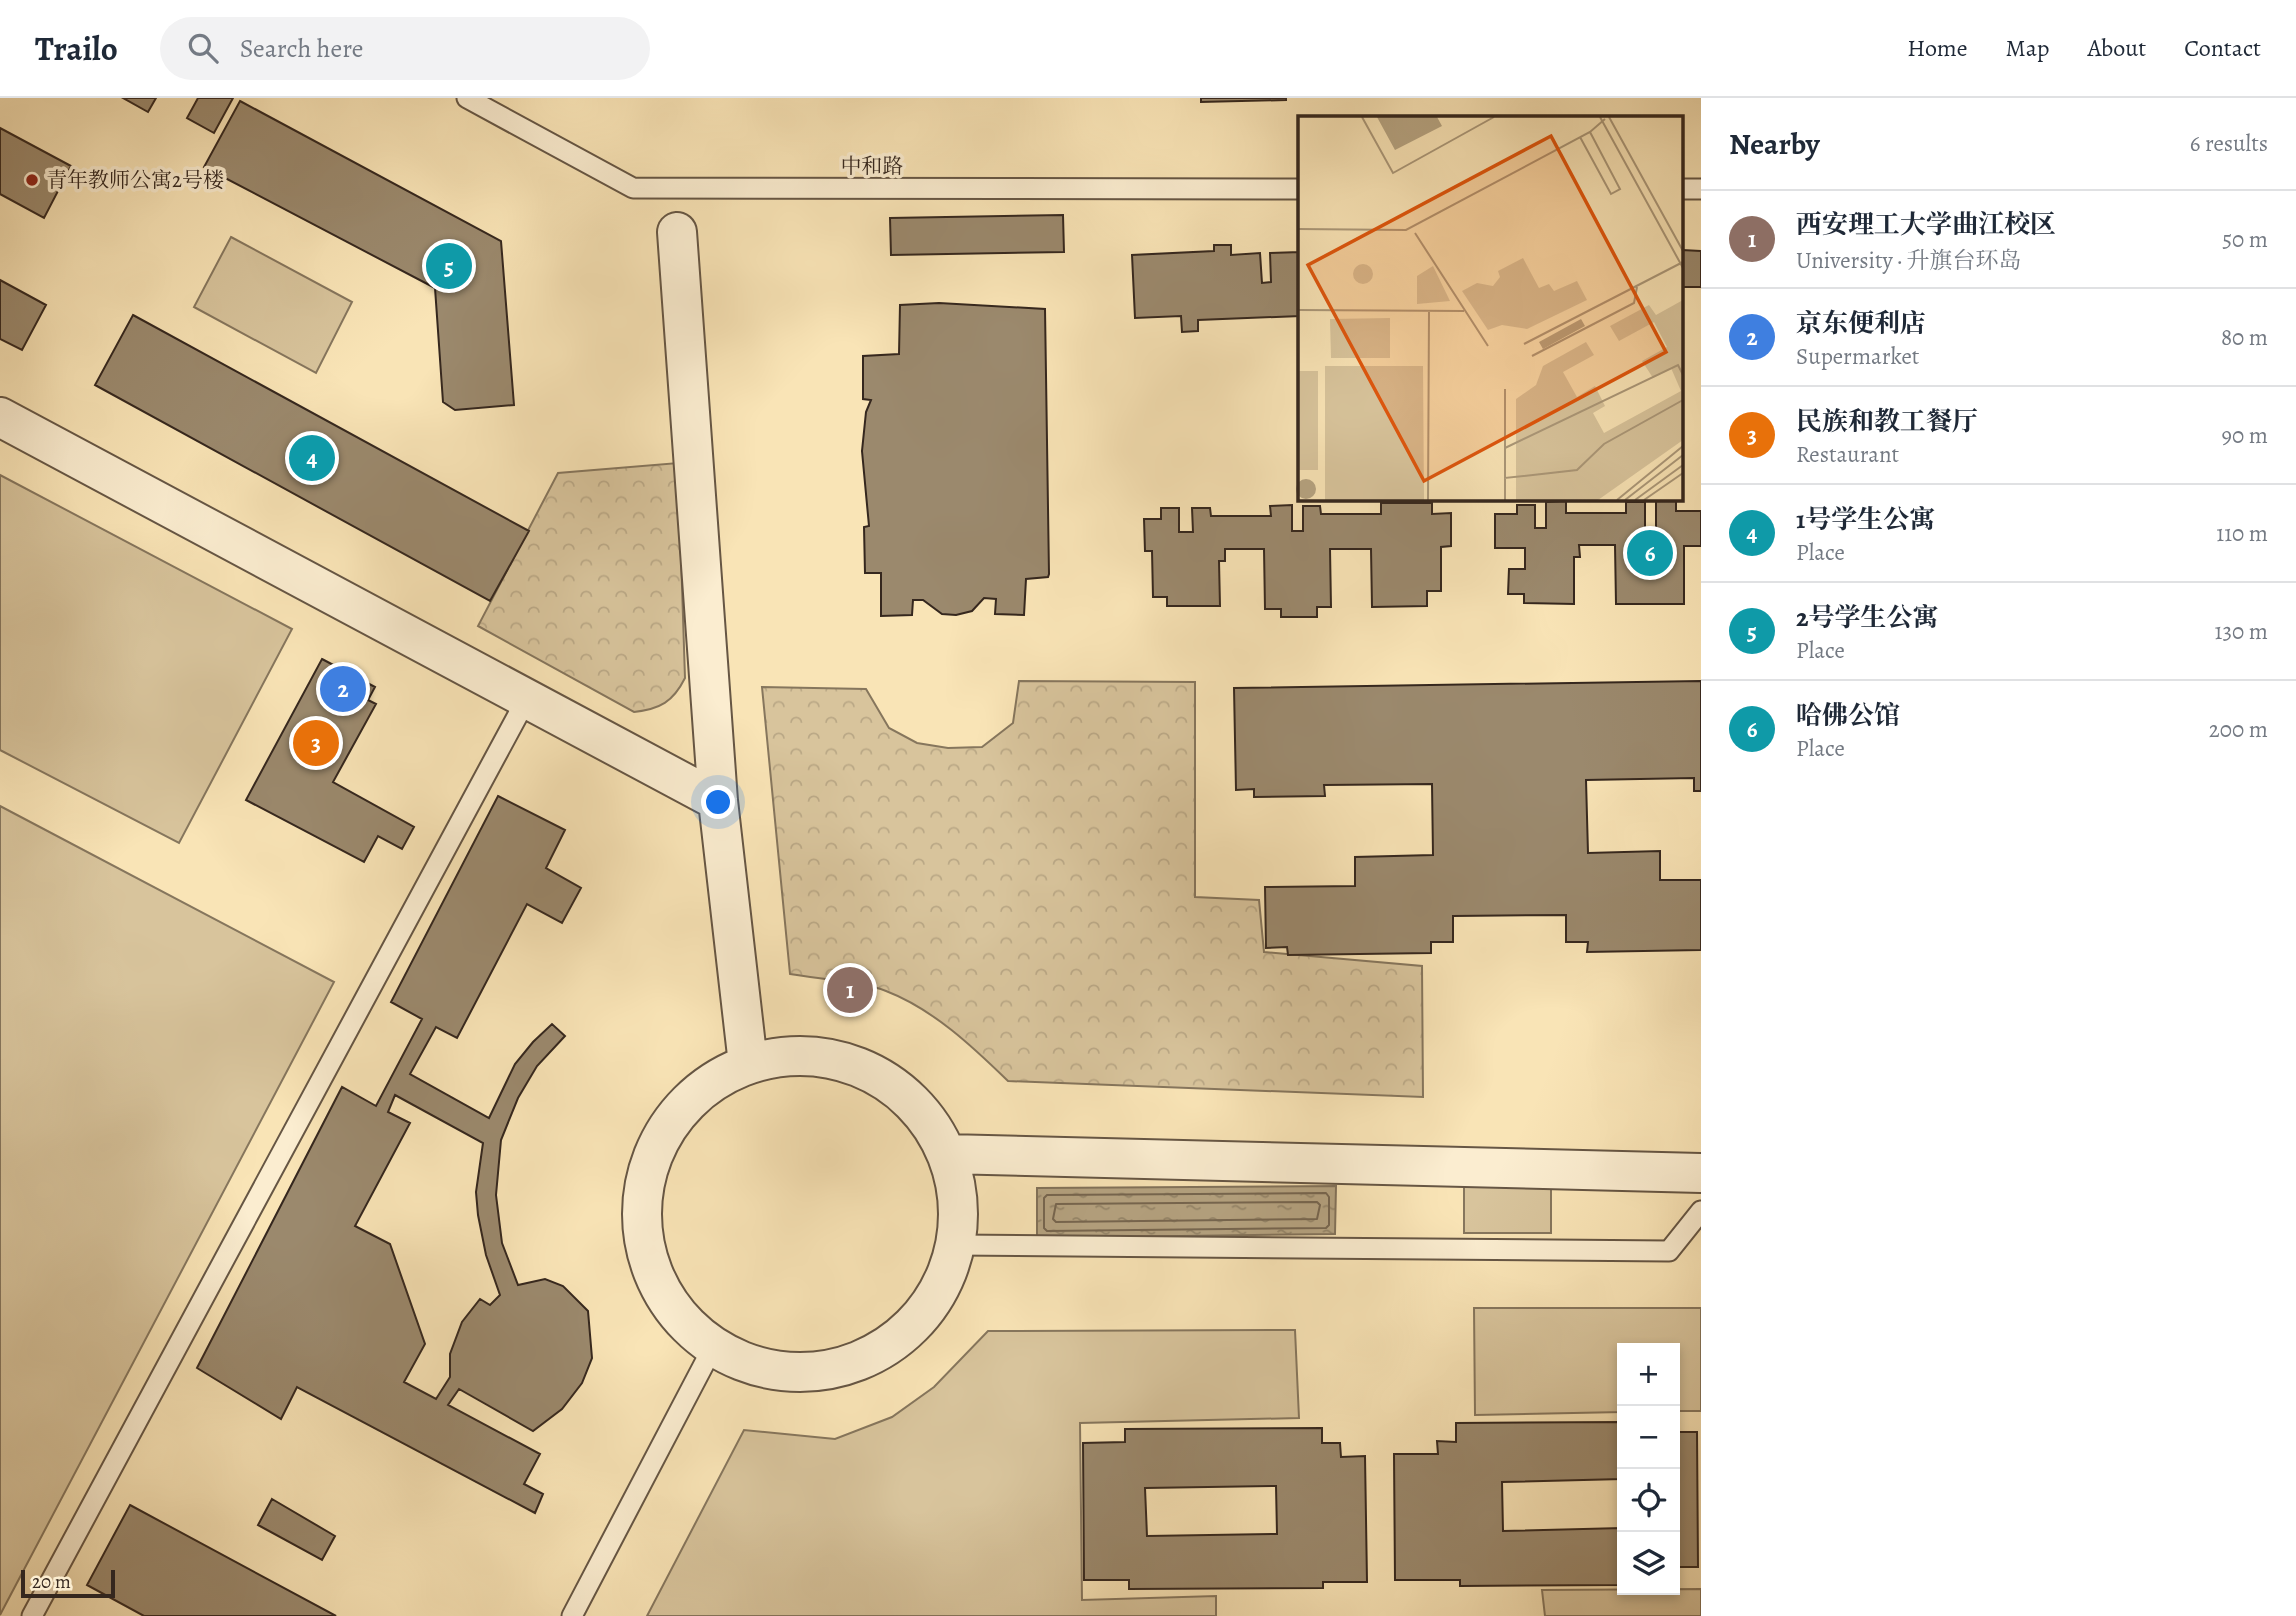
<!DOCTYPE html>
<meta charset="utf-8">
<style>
body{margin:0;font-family:Alegreya,"Noto Serif SC",serif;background:#f2f2f3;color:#1f2937}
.controls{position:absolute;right:21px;bottom:21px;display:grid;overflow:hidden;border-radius:0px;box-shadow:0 4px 10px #0003}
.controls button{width:63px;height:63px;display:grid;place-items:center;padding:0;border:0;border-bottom:2px solid #e0e1e3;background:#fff;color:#1f2937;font:35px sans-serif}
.scale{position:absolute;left:21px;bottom:18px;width:94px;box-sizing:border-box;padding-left:7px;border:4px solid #35271e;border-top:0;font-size:19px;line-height:24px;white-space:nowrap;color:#35271e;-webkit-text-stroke:5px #fbedd0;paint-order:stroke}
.you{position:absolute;left:719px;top:705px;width:24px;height:24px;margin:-18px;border:5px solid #fff;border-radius:50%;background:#1a73e8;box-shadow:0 0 0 10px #1a73e833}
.badge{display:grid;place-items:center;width:46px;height:46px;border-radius:50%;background:#0b8043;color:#fff;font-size:23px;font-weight:700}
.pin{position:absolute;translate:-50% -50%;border:4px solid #fff;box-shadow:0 2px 7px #0006}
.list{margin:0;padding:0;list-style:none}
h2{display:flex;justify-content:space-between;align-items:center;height:91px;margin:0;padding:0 28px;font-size:30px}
h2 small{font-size:23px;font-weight:400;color:#747a83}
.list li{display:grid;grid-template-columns:46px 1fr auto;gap:21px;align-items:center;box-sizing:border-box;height:98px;padding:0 28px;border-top:2px solid #e0e1e3}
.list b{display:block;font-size:26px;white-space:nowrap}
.list p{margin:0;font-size:23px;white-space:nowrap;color:#747a83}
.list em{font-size:23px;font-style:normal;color:#747a83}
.icon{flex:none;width:38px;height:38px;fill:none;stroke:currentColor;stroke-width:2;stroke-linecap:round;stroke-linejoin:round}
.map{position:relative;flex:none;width:1701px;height:1518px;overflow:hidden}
header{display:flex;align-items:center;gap:42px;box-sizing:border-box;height:98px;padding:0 35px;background:#fff;border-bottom:2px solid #e0e1e3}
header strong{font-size:33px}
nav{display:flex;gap:38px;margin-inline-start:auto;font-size:24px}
.search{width:490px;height:63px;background:#f2f2f3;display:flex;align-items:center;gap:18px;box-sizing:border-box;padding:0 24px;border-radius:38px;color:#747a83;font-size:26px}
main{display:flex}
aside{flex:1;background:#fff}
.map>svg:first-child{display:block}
.green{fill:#d8c49c;stroke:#86765d;stroke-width:2}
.park{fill:url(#park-crowns);stroke:#86765d;stroke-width:2}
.water{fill:url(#water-ripples);stroke:#82725a;stroke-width:2}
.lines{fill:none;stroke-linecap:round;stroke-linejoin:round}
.shore{stroke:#766650;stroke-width:2}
.building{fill:#9b896d;stroke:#35271e;stroke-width:2;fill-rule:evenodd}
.lane-casing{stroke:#665644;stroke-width:23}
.street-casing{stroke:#665644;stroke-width:42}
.lane{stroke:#fbedd0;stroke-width:19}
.street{stroke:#fbedd0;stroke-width:38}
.poi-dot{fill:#8f2418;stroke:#fbedd0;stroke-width:2.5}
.labels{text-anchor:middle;stroke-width:7;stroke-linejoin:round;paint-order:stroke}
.street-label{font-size:21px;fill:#35271e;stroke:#fbedd0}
.poi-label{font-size:21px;fill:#35271e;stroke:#fbedd0;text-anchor:start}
.inset-road{fill:none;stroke:#ab9879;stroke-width:2}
.view{fill:#df560d;fill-opacity:0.15;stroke:#df560d;stroke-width:3.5}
.inset-edge{fill:none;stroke:#35271e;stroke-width:3.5}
</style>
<header>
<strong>Trailo</strong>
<div class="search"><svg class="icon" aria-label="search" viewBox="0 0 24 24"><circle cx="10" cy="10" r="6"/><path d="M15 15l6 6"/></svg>Search here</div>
<nav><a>Home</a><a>Map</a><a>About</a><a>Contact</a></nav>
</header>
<main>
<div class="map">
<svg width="1701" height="1518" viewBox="0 0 1701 1518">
<defs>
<pattern id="park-crowns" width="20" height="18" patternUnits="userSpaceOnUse" patternTransform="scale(1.75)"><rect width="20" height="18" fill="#d8c49c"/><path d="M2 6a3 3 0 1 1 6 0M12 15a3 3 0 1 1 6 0" fill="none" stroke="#baa886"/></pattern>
<pattern id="water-ripples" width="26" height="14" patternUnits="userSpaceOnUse" patternTransform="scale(1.75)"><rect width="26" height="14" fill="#b6a482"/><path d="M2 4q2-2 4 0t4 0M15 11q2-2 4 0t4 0" fill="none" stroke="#95866a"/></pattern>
</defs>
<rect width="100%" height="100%" fill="#f9e4b6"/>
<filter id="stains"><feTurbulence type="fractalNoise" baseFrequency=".00286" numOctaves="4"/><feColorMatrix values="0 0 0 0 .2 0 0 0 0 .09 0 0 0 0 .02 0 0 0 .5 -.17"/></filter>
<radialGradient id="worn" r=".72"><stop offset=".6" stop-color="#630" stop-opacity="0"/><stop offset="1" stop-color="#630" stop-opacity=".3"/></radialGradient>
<path class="green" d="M231,139L352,204L316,275L194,209Z
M0,377L292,531L179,745L0,652Z
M0,708L334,884L0,1517Z
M1551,1083V1135H1464V1084Z
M1474,1210H1701V1313H1675V1250H1622V1314L1475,1317Z
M1295,1232L1299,1320L1080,1325L1082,1502L1216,1498V1518H647L744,1332L835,1341L892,1319L934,1289L988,1233Z
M1701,1491V1518H1545L1542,1492Z"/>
<path class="park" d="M678,365L685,580C673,604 660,611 634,614L478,528L558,375Z
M1019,583L1195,584V799L1259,802L1264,854L1422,868L1423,999L1008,983C973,949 933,911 886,893C860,883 819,881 790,876L762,589L866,591L889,630L917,645L948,650L982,649L1013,625Z"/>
<path class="water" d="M1336,1088L1335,1136L1037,1140V1090Z"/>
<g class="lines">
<path class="shore" d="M1326,1095L1329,1099V1127L1326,1130L1047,1133L1044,1130V1100L1047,1097Z
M1317,1104L1320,1107L1317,1121L1056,1124L1053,1121L1056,1106Z"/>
</g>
<path class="building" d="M123,0H156L148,14Z
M198,0H233L214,35L187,20Z
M1201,0H1286V2L1201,4Z
M240,3L501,143L514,307L455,312L443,304L435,190L204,69Z
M0,30L71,68L44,120L0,96Z
M1063,117L1064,154L891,157L890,120Z
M1214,147H1231V157L1260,155L1262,185L1271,184L1270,155L1300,154V148V218L1198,222V233L1182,234L1181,218L1135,220L1132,157L1214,153Z
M1682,152L1701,153V189H1682V247Z
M0,182L46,207L22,252L0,241Z
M939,205L1045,211L1049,476L1048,479L1026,481L1024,517L995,516L996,501L984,500L972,513L956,517L942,516L923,502H913L912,517L881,518V475H865L864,429L869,428L862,353L866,314L871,302L863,301V258L899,256L900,207Z
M133,217L529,433L490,503L95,287Z
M1566,403V415H1626V404H1645V431H1656V403H1676V413H1701V448H1684V506H1616L1615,447H1579L1580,459H1574V506L1524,505V496H1508L1509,471H1525V450H1495V416H1517V407H1535V430H1546V404Z
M1381,405H1432V416L1451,415V448L1441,449V493H1427V508L1372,509L1371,451H1330L1331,509H1317V519H1281V511H1265L1264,451H1225V463H1219L1220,508H1167V499H1153L1152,453H1145L1144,421H1161V410H1179V434H1193L1192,410H1210L1211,418H1271L1270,408L1292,407V433H1303V408H1320L1321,416H1381Z
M322,561L375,589L368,602L376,606L333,684L414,729L402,751L378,738L364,764L246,702Z
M1701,583V693H1694V680L1586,682L1588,755L1660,753V782H1701V852L1587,854L1588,844H1566V817L1453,818V844H1431V855L1288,857L1287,849L1266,850L1265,789L1355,788V759L1433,757L1432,686L1324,687L1325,698L1254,699V691L1236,692L1234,590Z
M498,698L565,732L546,770L581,790L562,825L527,806L457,940L436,929L410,976L489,1020L515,966L533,944L552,926L565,938L537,968L518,1000L501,1042L496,1097L502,1145L518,1187L545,1181L563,1188L588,1213L592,1260L582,1285L562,1311L533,1333L459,1291L448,1307L540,1356L524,1386L543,1396L535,1415L297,1289L281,1321L197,1270L342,989L376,1008L422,921L391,904ZM395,997L483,1045L476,1094L478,1117L486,1157L500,1197L490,1207L480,1201L462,1224L450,1256V1279L436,1301L404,1284L425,1246L390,1146L355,1128L410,1025L388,1014Z
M1622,1324V1381L1502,1384L1503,1433L1622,1430V1487L1460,1488V1482H1395L1394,1356H1438L1437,1343L1456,1344V1325Z
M1322,1330V1345H1340L1341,1359L1365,1358L1367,1484H1323V1490L1129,1491V1482H1084L1083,1345L1125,1344V1331ZM1276,1388L1277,1436L1147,1438L1145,1390Z
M1675,1334H1697L1698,1469H1675Z
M272,1401L335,1438L322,1462L258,1427Z
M130,1407L336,1518H144L87,1487Z"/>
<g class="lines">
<g class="lane-casing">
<path id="lane" d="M467,0L633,90L1300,91
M1682,91H1701
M956,1147L1669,1153L1701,1113
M32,1518L526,602
M572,1518L713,1249"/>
</g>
<g class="street-casing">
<path id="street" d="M677,134L718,703L748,966
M0,319L718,703
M642 1116a158 158 0 1 1 316 0a158 158 0 1 1-316 0Z
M947,1056L1701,1075"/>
</g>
<use href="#lane" class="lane"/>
<use href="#street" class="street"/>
</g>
<circle class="poi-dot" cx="32" cy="82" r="7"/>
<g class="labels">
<g class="street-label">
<text x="872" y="75">中和路</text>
</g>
<g class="poi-label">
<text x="46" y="89">青年教师公寓2号楼</text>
</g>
</g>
<g transform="translate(1298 18)">
<rect width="385" height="385" fill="#f9e4b6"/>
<path d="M55 158a10 10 0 1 1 20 0a10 10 0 1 1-20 0ZM385,184V324L300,384H218V283L238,269L245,250L288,226L296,239L265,256L279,281L297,270L307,290L295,297L306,317L383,275L373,252L355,262L344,245L369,231L356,206L321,225L312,210L351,189L358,199ZM92,202V242H33L32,203ZM27,250H125L126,384H27ZM0,255H20V354H0Z" fill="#d8c49c"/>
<path d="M225,142L241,172L251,168L256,175L279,165L289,184L229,213L204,209L190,214L164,175L179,167L195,170L202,161L200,155ZM135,150L152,185L119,188V160Z" fill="#d8c49c"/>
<path d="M79,1H139L144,10L97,34ZM283,203L287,210L245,233L241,226ZM-2 373a10 10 0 1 1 20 0a10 10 0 1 1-20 0Z" fill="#b6a482"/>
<path class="inset-road" d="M64,1L95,57L196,1M302,1L385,152M311,1L385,135M282,21L313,78L322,73L292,16M0,113L108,114L292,16L307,3M117,117L190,230M0,194L166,195M226,228L385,146M234,240L336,187L339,171M207,273V362L279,354L306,328L385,284M207,332L380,249L385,259M130,384L131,195M207,384V362M319,384L385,330M327,384L385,339M337,384L385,349M346,384L385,357"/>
<path class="view" d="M253,20L368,236L126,365L10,149Z"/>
<rect width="385" height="385" class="inset-edge"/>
</g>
<rect width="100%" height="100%" filter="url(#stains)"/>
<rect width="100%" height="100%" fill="url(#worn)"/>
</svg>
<div class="controls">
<button>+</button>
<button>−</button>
<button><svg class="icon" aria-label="locate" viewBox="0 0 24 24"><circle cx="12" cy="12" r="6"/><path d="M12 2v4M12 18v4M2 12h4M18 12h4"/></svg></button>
<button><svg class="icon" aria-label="layers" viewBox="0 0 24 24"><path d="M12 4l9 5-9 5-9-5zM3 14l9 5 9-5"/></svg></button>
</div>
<div class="scale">20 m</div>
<div class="you"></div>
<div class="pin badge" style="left:850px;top:892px;background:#8d6e63">1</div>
<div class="pin badge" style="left:343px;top:591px;background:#3f7fe0">2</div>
<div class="pin badge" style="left:316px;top:645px;background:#e8710a">3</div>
<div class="pin badge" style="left:312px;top:360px;background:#0f9aa8">4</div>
<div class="pin badge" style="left:449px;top:168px;background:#0f9aa8">5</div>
<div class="pin badge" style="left:1650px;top:455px;background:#0f9aa8">6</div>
</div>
<aside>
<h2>Nearby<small>6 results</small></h2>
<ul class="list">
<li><span class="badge" style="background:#8d6e63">1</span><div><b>西安理工大学曲江校区</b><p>University · 升旗台环岛</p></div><em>50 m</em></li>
<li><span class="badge" style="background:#3f7fe0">2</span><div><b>京东便利店</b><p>Supermarket</p></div><em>80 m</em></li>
<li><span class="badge" style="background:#e8710a">3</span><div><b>民族和教工餐厅</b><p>Restaurant</p></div><em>90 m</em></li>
<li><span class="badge" style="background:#0f9aa8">4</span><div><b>1号学生公寓</b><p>Place</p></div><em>110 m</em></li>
<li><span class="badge" style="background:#0f9aa8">5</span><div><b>2号学生公寓</b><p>Place</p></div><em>130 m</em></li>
<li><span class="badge" style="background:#0f9aa8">6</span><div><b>哈佛公馆</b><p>Place</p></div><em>200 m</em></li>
</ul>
</aside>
</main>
